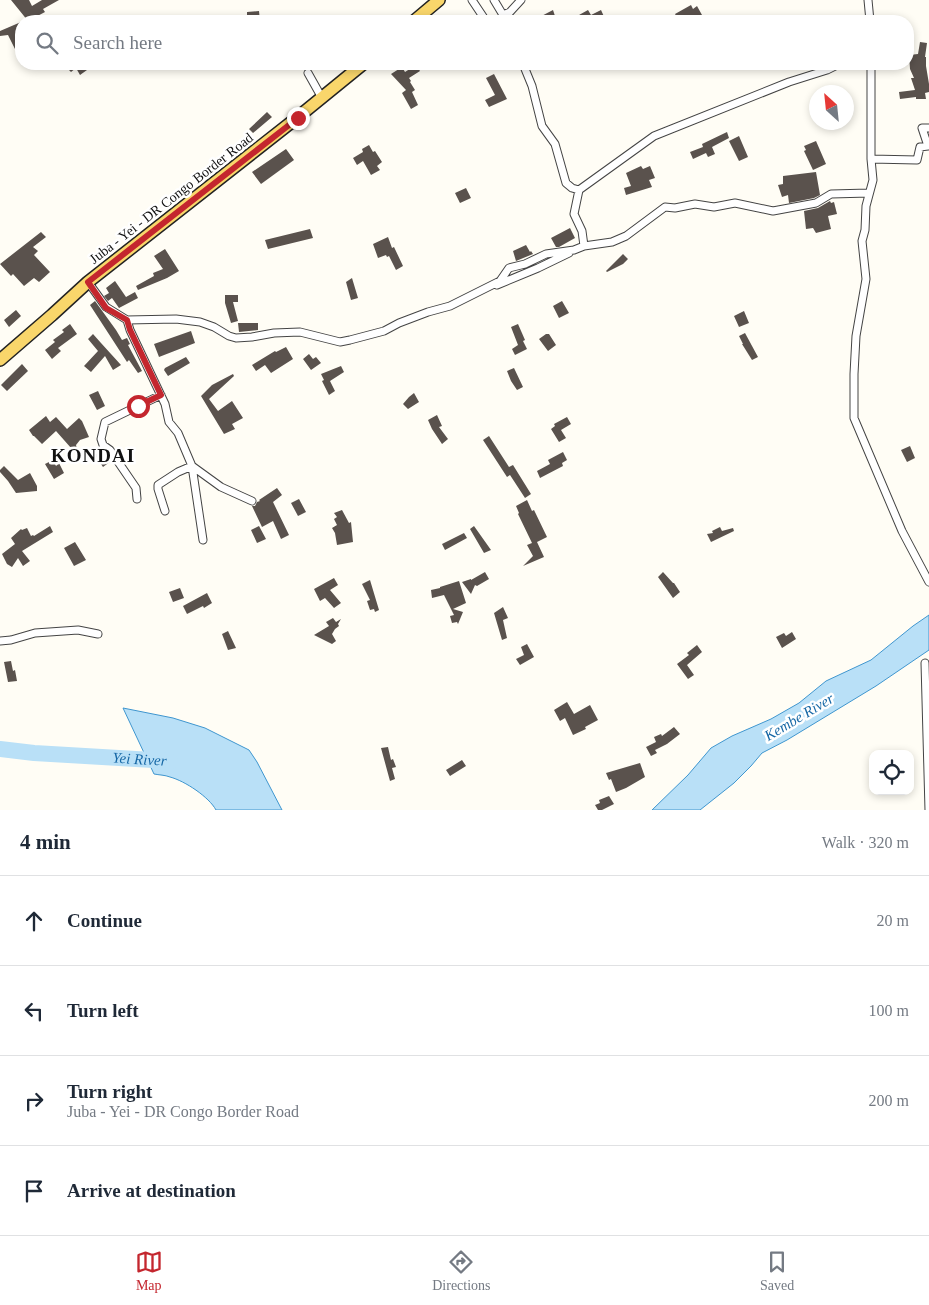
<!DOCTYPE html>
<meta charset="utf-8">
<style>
body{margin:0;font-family:Georgia,serif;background:#f2f2f3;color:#1f2937}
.controls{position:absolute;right:15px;bottom:15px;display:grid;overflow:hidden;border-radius:10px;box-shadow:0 2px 8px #0003}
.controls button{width:45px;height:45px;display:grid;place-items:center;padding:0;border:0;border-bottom:1px solid #e0e1e3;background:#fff;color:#1f2937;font:25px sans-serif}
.compass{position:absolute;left:809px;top:85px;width:45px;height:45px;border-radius:50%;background:#fff;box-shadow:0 2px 8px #0003;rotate:333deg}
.stop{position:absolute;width:15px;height:15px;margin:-11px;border:4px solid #c4262e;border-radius:50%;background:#fff}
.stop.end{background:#c4262e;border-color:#fff;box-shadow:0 1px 5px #0008}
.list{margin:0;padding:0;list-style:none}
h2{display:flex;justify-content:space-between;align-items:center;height:65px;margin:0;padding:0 20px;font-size:21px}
h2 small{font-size:16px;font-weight:400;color:#747a83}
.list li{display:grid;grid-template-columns:32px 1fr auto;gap:15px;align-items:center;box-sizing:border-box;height:90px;padding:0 20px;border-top:1px solid #e0e1e3}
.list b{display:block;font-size:19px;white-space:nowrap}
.list p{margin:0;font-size:16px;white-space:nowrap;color:#747a83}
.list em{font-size:16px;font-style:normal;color:#747a83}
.icon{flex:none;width:28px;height:28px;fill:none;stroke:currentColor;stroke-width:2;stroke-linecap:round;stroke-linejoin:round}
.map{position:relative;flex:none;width:929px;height:810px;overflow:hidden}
.search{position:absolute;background:#fff;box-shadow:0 2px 8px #0003;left:15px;right:15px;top:15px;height:55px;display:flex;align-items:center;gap:12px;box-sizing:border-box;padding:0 18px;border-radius:20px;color:#747a83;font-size:19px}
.sheet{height:425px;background:#fff}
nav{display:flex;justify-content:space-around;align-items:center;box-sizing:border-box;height:70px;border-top:1px solid #e0e1e3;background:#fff;font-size:14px;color:#747a83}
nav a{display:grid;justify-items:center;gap:2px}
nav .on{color:#c4262e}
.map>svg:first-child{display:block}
.water{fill:#b9e0f7;stroke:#3f96cf}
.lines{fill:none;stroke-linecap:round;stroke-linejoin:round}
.river{stroke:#b9e0f7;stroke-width:16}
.building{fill:#5a524d}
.street-casing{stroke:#444;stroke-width:9}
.primary-casing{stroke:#222;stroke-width:14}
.street{stroke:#fff;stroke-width:7}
.primary{stroke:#f9d66b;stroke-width:11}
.route{stroke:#c4262e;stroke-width:6}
.labels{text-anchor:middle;stroke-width:5;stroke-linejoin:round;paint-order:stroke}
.street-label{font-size:14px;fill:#111;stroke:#fff}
.water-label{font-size:15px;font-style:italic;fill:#1768a6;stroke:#fff}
.district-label{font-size:19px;font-weight:bold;letter-spacing:1px;fill:#111;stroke:#fff}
</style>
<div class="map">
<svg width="929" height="810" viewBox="0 0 929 810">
<rect width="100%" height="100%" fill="#fffdf5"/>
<path class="water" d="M929,615V650L876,686L787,740L762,753L751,766L734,783L700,810H652L688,775L711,748L732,736L771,719L799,703L826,681L871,660L913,626Z
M123,708L173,718L205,728L249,750L257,762L282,810H216C209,797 185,781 170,777C165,775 159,775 154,774Z"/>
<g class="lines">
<path class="river" id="s1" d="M0,749L34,753L170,761"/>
</g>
<path class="building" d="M11,0H29L32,6L42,0H59L43,9L45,12L28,21Z
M691,5L693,9L697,6L702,15L693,20V18L687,21H679L675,14Z
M553,10L556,19L550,21H532Z
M588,10L591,15L601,10L606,21H579L581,20L579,15Z
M259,11L260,21H247V12Z
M21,22V46L15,49L8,35L0,36V31Z
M920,42L927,43L925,57H926V66L929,84V92L925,93L926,99H916V97L900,99L899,92L915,90L911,78H914L910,69L909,55L918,54Z
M63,64H81L87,70L80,75L76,68L71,72Z
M416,65L420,71L409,78L411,81L410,82L415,90L412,92L418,105L411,109L402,93L406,90L391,74L402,67L405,72Z
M494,74L507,99L489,107L485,100L495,95L486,78Z
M267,112L272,117L253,133L249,129Z
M727,132L729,138L712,147L715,154L708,157L706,153L693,159L690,152L703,147L702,144Z
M739,136L748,157L739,161L729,141Z
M816,141L826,164L813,170L804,151L806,150L804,146Z
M369,145L373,152L375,151L382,162L377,166L380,170L371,175L363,161L357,165L353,158L363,152L362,149Z
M286,149L294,160L261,184L252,172Z
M641,166L643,169L650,166L655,178L649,180L652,187L626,195L624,188L631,186L626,173Z
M816,172L820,195L814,198L789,203L788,195L782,197L778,185L783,184V176Z
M466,188L471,198L460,203L455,193Z
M830,201L831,203L834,202L837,214L828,216L831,229L816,233L813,228L806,229L804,211L818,208Z
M570,228L575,238L559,247H556L551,238Z
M310,229L313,238L268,249L265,240Z
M41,232L46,237L33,247L38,251L34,255L50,272L39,282L34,278L24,286L13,274L11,276L0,264Z
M388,237L392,248L394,247L403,266L396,270L389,256L387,257L386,255L378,258L373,244Z
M526,245L530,252L531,251L533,254L516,261L513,251Z
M165,249L179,271L167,278L138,290L136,286L154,276L153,273L163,269L154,256Z
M623,254L628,259L623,264L607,272L606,271Z
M352,278L358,298L351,300L346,282Z
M115,281L126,297L135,292L138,298L119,308L112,298L108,301L104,296L109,293L106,288Z
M225,295H238V302H233L238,321L231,323L225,303Z
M95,301L116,330L122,340L127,338L130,344L128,345L142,371L138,373L129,360L127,362L90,305Z
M562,301L569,313L559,318L553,306Z
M16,310L21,316L9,327L4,320Z
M744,311L749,323L739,327L734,316Z
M238,323H258V330L239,332Z
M70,324L77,334L58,348L61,351L52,359L45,350L55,342L53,340L64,332L62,330Z
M518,324L525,340L523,341L527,349L515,355L512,349L518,345L511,327Z
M191,331L195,343L159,357L154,344Z
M745,333L758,357L752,360L742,344H743L739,336Z
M93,334L101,343L121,365L113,370L105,356L91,372L84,366L98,351L88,339Z
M546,334H549L556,345L548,351L539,339Z
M286,347L293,359L271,373L265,365L256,371L252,365L275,351L276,352Z
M309,354L313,359L316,357L321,363L311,370L303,359Z
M186,357L190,363L168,376L164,370L165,368Z
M22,364L28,371L7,391L1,385Z
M341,366L344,372L330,381L335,391L329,395L322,381L324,380L321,374Z
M514,368L523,387L517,390L511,381L507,371Z
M233,374L234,376L209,399L218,411L232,401L243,418L232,424L235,429L224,434L201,396L212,385Z
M98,391L105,406L97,410L89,395Z
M414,393L419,402L408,409L403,404L409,397Z
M437,415L442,426L439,427L448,439L442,444L432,429L428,420Z
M46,416L50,422L56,417L67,429L79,418L82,421L89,437L80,440L76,445L79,457L56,431L42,444L34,436H33L29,430Z
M567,417L571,424L561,430L566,438L559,442L551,429L555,426L554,424Z
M489,436L509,467L513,465L531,494L525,498L510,475L507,477L483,440Z
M910,446L915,458L907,462L901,450Z
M102,450L106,454L111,461L103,467L95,455Z
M563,452L567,460L562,463L563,466L540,478L537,471L550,464L548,460Z
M53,460L56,466L59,463L64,473L54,479L45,464Z
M4,466L18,480L30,473L37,486V491L16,493L8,481L0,472V470Z
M277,488L282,495L273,502L289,535L281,539L273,521L262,527L252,506H255L257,502L260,501L259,500Z
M299,499L306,512L298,516L291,503Z
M527,500L532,511L534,510L547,537L537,542L544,557L523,566L533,556L527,545L532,543L518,514L519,513L516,506Z
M342,510L349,523L351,522L353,542L337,545L335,533L332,528L337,525L334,519L337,517L334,513Z
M50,526L53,532L22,551L30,561L23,566L18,558L12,567L7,564L2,554L15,544L11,538L21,529L22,530L27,528L31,536L33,535L34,536Z
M259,526L266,539L257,543L251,530Z
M474,526L491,550L484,553L470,529Z
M720,527L722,531L733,528L734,531L711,542L707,534L713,533L712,531Z
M464,533L467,538L445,550L442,544Z
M75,542L86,560L74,566L64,548Z
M485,572L489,579L477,586L475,585L471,594L462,582L471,579V580Z
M663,572L673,583H674L680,592L673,598L658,577Z
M334,578L338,585L330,590L341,603L334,608L325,598L320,601L314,589Z
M370,580L379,610L375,612L374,609L370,610L367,601L370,600L362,584Z
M459,581L466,603L453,609L463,612L458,624L457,622L452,623L450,616L454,615L444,595L432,598L431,590L440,588V587Z
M180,588L184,598L173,602L169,592Z
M207,593L212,603L204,608L203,606L187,614L183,606Z
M503,607L508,618L503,620L507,638L502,640L494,613Z
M333,618L336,622L341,619L338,624L339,626L335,629L332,634L336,641L332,644L314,635L329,626L326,622Z
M228,631L236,648L228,650L222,634Z
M792,632L796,639L782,648L776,637L784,633L786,636Z
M527,644L534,657L520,665L516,659L524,655L521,647Z
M697,645L702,652L687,665L694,675L688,679L677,664L689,655L687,653Z
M11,661L13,671L15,670L17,681L8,682L4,662Z
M567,702L574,714L590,705L598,720L585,727L586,729L573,735L565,718L560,721L554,710Z
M674,727L680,734L667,744L655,750L657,753L651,756L646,747L656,742L654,737L661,734L662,736Z
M388,747L391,760L393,759L396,767L392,768L395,779L390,781L381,748Z
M462,760L466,766L450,776L446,770Z
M640,763L645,777L626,788L616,792L611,779L609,780L606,773Z
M609,796L614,804L602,810H598L595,805L600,803L599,800Z"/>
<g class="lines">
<g class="street-casing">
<path id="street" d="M472,0L486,21
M494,0L503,15
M868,0L870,21
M491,21L503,17
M501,21L503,15L510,12L521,0
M523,64L532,86L542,126L555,144L566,183L572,188L579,190
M871,64V159L873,180L866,206L865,230L862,241L866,279L856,336L854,374V418L902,531L929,582
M308,73L322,98
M871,159L917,160L920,147L928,146L922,128H929
M584,246L612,242L626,236L665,207L675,208L695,204L714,207L735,203L773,211L816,203L831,194L869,193
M88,282L106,307L127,320L130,330L165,404L169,422L178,433L192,466L203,540
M497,285L538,268L569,253
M127,320L176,319L200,322L214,327L229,336L236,338L252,337L274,333L300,332L340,342L350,340L384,331L399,323L428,312L450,306L500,281L509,268L525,264L546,254L574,250L584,246L582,231L574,214L579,190L654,136L789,82L827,70L839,64
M192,466L221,487L252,501
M137,499L136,488L110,450L103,445L101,439L105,422L161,395
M165,511L158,489V485L178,472L192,466
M0,641L11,640L35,633L78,630L98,634
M925,663L929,810"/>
</g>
<g class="primary-casing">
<path id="primary" d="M414,21L439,0
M0,360L52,315L88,282L298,117L363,64"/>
</g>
<use href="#street" class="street"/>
<use href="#primary" class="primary"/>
</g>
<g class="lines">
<path class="route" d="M138,406L161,395L130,330L127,320L106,308L88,282L298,118"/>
</g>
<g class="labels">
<g class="street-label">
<text transform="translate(171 198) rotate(-38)" y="5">Juba - Yei - DR Congo Border Road</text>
</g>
<g class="water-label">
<text transform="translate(799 717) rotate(-31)" y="5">Kembe River</text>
<text dy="5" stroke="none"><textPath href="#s1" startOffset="140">Yei River</textPath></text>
</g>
<g class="district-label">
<text x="93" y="462">KONDAI</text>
</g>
</g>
</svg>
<div class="controls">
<button><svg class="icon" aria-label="locate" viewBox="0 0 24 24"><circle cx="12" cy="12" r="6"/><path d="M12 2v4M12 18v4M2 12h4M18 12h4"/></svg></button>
</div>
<svg class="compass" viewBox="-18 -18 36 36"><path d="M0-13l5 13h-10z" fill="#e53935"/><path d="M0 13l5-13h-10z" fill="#747a83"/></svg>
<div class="stop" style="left:138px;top:406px"></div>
<div class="stop end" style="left:298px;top:118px"></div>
<div class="search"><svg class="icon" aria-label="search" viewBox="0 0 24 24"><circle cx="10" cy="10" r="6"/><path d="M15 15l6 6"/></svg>Search here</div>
</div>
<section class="sheet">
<h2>4 min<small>Walk · 320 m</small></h2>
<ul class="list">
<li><svg class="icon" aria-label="ahead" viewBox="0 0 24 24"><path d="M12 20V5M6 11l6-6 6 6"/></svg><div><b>Continue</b></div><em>20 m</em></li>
<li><svg class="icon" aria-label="left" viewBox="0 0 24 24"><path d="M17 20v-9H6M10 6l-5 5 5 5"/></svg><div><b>Turn left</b></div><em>100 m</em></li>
<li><svg class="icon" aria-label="right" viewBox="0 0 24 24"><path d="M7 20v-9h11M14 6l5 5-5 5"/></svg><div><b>Turn right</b><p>Juba - Yei - DR Congo Border Road</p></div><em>200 m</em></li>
<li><svg class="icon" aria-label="arrive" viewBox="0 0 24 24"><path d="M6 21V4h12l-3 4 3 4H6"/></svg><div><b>Arrive at destination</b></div></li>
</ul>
</section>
<nav>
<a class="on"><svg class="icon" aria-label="map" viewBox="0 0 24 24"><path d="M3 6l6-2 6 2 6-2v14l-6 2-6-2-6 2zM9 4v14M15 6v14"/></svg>Map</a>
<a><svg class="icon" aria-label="directions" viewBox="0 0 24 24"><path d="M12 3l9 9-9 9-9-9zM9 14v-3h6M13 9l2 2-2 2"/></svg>Directions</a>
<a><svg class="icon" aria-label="saved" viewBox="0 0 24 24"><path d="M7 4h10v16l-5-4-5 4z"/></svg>Saved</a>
</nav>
